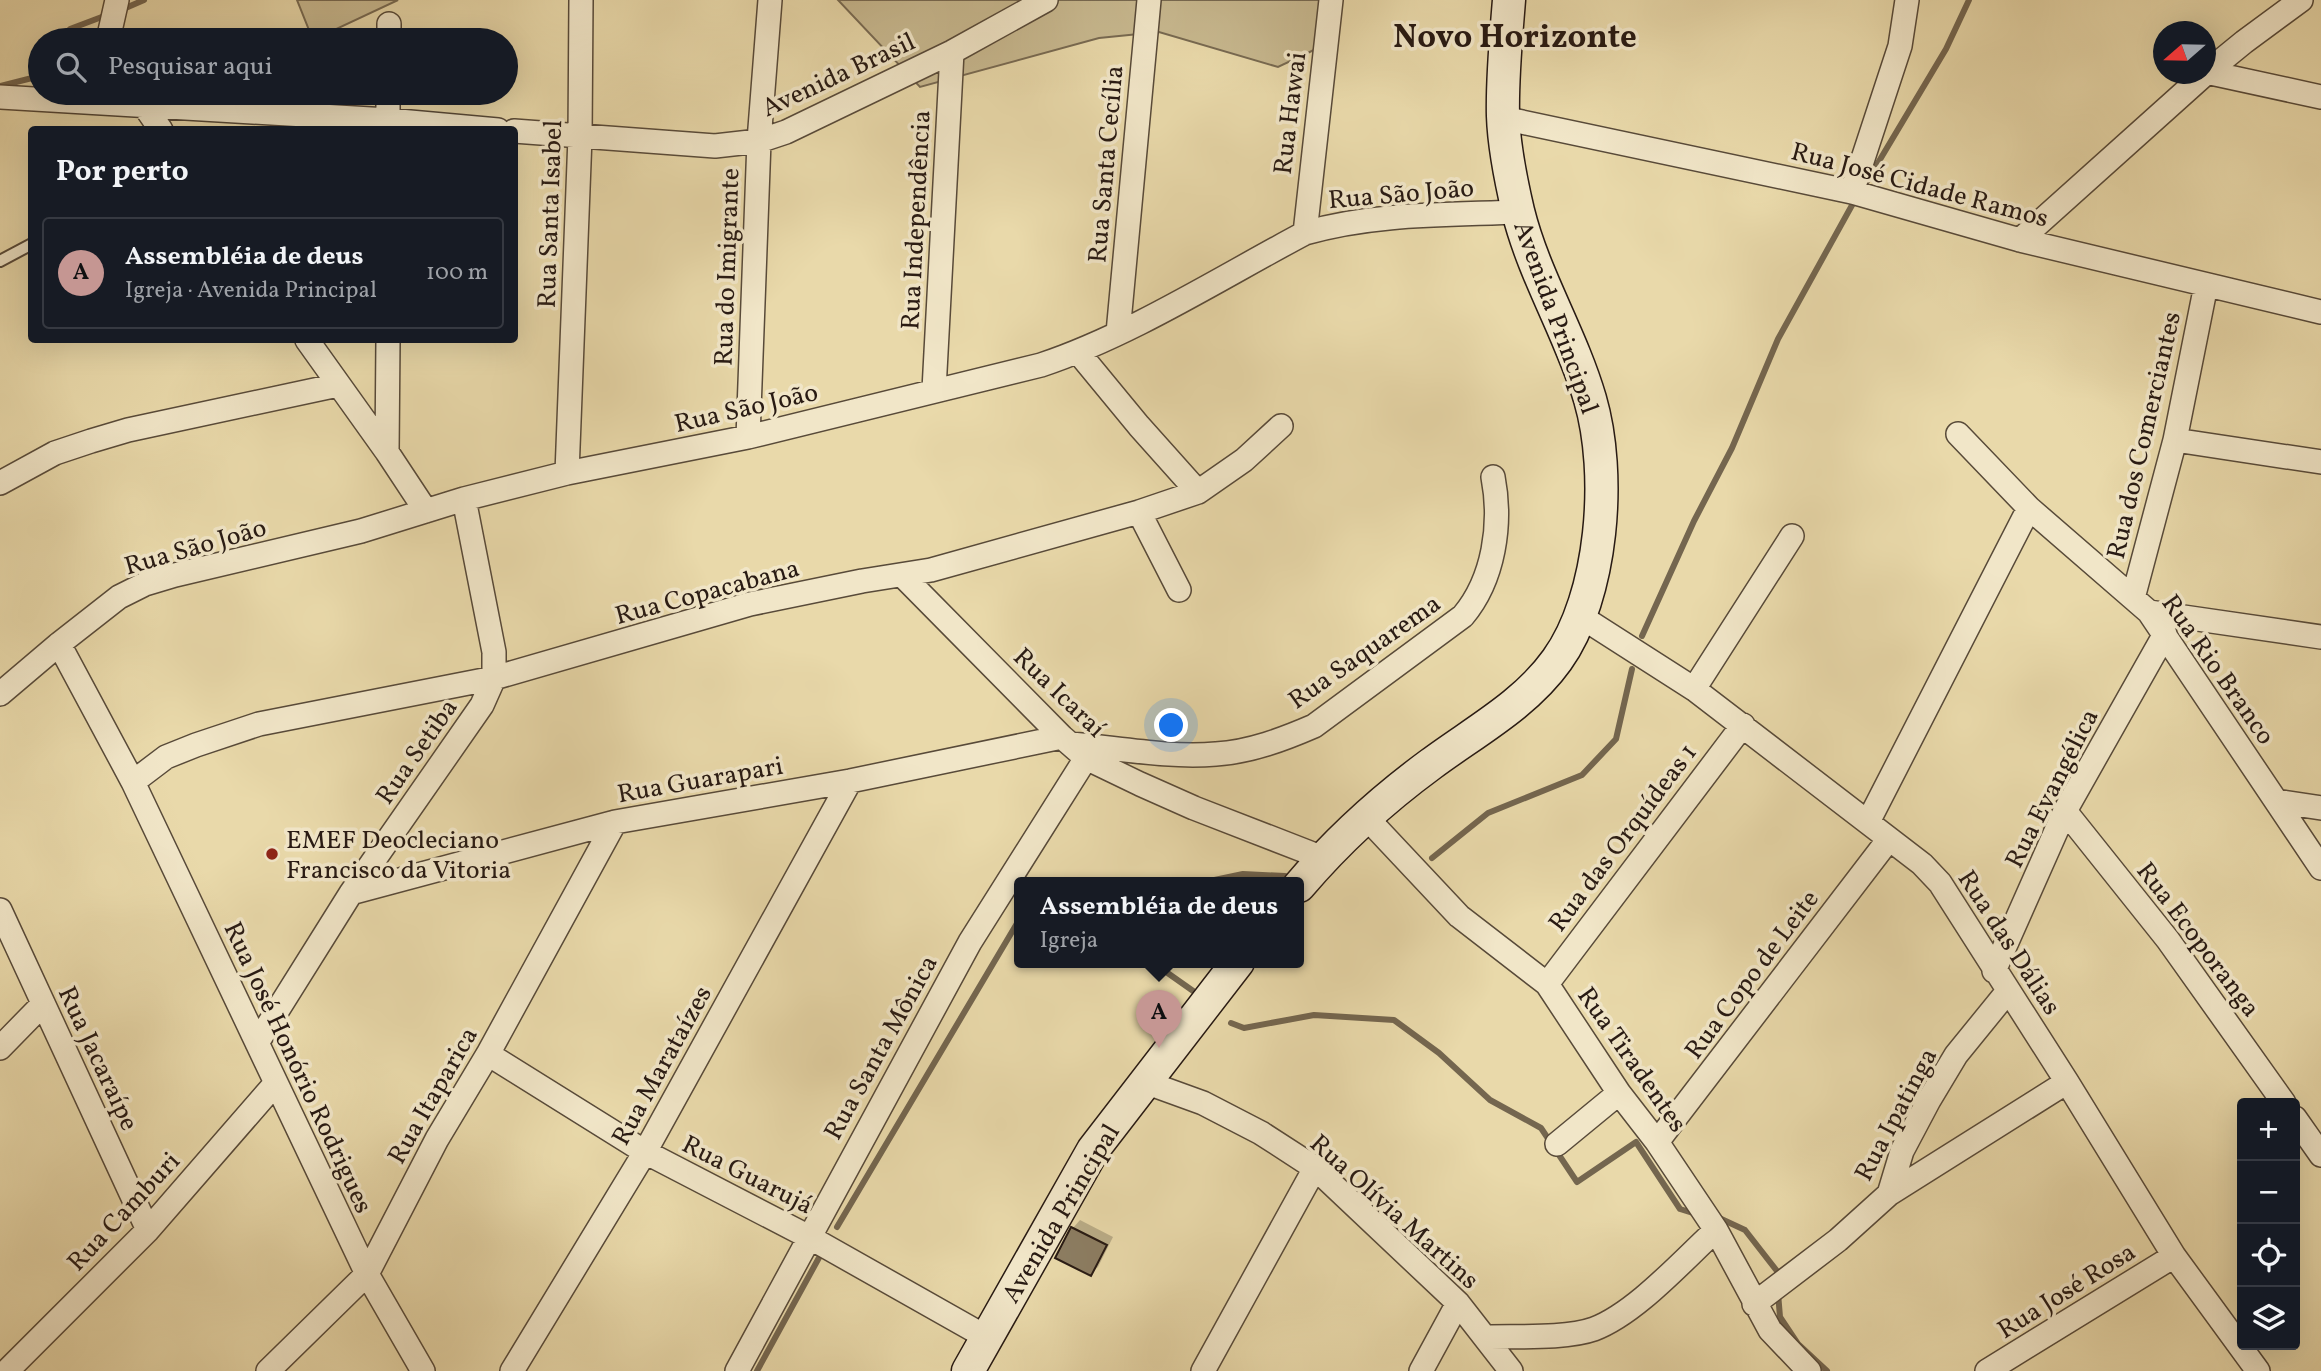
<!DOCTYPE html>
<html lang="pt">
<meta charset="utf-8">
<style>
body{margin:0;font-family:Vollkorn,serif;background:#20242c;color:#f1f3f6}
.controls{position:absolute;right:21px;bottom:21px;display:grid;overflow:hidden;border-radius:7px;box-shadow:0 7px 28px #0002}
.controls button{width:63px;height:63px;display:grid;place-items:center;padding:0;border:0;border-bottom:2px solid #363941;background:#171b24;color:#f1f3f6;font:35px sans-serif}
.compass{position:absolute;left:2153px;top:21px;width:63px;height:63px;border-radius:50%;background:#171b24;box-shadow:0 7px 28px #0002;rotate:250deg}
.you{position:absolute;left:1172px;top:726px;width:24px;height:24px;margin:-18px;border:5px solid #fff;border-radius:50%;background:#1a73e8;box-shadow:0 0 0 10px #1a73e833}
.badge{display:grid;place-items:center;width:46px;height:46px;border-radius:50%;background:#c59692;color:#111;font-size:23px;font-weight:700}
.pin{position:absolute;translate:-50% -58px;filter:drop-shadow(0 2px 4px #0008)}
.pin::after{content:'';position:absolute;top:37px;width:24px;height:21px;background:inherit;clip-path:polygon(0 0,100% 0,50% 100%)}
.popup{position:absolute;left:1014px;top:877px;width:290px;height:91px;box-sizing:border-box;display:grid;place-content:center;border-radius:7px;background:#171b24;filter:drop-shadow(0 2px 5px #0005);font-size:23px;white-space:nowrap;color:#9ea1a6}
.popup b{font-size:26px;color:#f1f3f6}
.popup::after{content:'';position:absolute;left:50%;top:100%;margin-left:-14px;border:14px solid transparent;border-top-color:#171b24}
.list{margin:0;padding:0;list-style:none}
h2{display:flex;justify-content:space-between;align-items:center;height:91px;margin:0;padding:0 28px;font-size:30px}
h2 small{font-size:23px;font-weight:400;color:#9ea1a6}
.list li{display:grid;grid-template-columns:46px 1fr auto;gap:21px;align-items:center;box-sizing:border-box;height:112px;margin:0 14px 14px;padding:0 14px;border:2px solid #363941;border-radius:7px}
.list b{display:block;font-size:26px;white-space:nowrap}
.list p{margin:0;font-size:23px;white-space:nowrap;color:#9ea1a6}
.list em{font-size:23px;font-style:normal;color:#9ea1a6}
.icon{flex:none;width:38px;height:38px;fill:none;stroke:currentColor;stroke-width:2;stroke-linecap:round;stroke-linejoin:round}
.map{position:relative;flex:none;width:2321px;height:1371px;overflow:hidden}
.search{position:absolute;background:#171b24;box-shadow:0 7px 28px #0002;left:28px;top:28px;width:490px;height:77px;display:flex;align-items:center;gap:18px;box-sizing:border-box;padding:0 24px;border-radius:38px;color:#9ea1a6;font-size:26px}
.panel{position:absolute;background:#171b24;box-shadow:0 7px 28px #0002;left:28px;top:126px;width:490px;height:217px;border-radius:7px}
.map>svg:first-child{display:block}
.green{fill:#c8b990;stroke:#786a52;stroke-width:2}
.shadow{fill:#0003}
.lines{fill:none;stroke-linecap:round;stroke-linejoin:round}
.stream{stroke:#74664f;stroke-width:6}
.building{fill:#8c7d62;stroke:#281a13;stroke-width:2}
.lane-casing{stroke:#584a39;stroke-width:14}
.street-casing{stroke:#584a39;stroke-width:26}
.secondary-casing{stroke:#281a13;stroke-width:35}
.lane{stroke:#f1e6c8;stroke-width:10}
.street{stroke:#f1e6c8;stroke-width:23}
.secondary{stroke:#f1e6c8;stroke-width:32}
.poi-dot{fill:#8f2418;stroke:#f1e6c8;stroke-width:2.5}
.labels{text-anchor:middle;stroke-width:7;stroke-linejoin:round;paint-order:stroke}
.street-label{font-size:26px;fill:#281a13;stroke:#f1e6c8}
.poi-label{font-size:26px;fill:#281a13;stroke:#f1e6c8;text-anchor:start}
.district-label{font-size:33px;font-weight:bold;fill:#281a13;stroke:#f1e6c8}
</style>
<div class="map">
<svg width="2321" height="1371" viewBox="0 0 2321 1371">
<rect width="100%" height="100%" fill="#e9d9aa"/>
<filter id="stains"><feTurbulence type="fractalNoise" baseFrequency=".00286" numOctaves="4"/><feColorMatrix values="0 0 0 0 .2 0 0 0 0 .09 0 0 0 0 .02 0 0 0 .5 -.17"/></filter>
<radialGradient id="worn" r=".72"><stop offset=".6" stop-color="#630" stop-opacity="0"/><stop offset="1" stop-color="#630" stop-opacity=".3"/></radialGradient>
<path class="green" d="M297,0H398L313,40Z
M838,0H1321L1316,49L1278,67L1159,32L1099,38L920,87Z"/>
<path class="shadow" d="M1080,1220L1113,1237L1098,1267L1090,1274L1058,1257L1073,1228Z"/>
<g class="lines">
<path class="stream" d="M121,10L144,0
M62,40L70,29L107,15
M0,86L40,76
M1866,183L1946,49L1969,0
M1642,636L1694,521L1732,448L1778,339L1856,198
M1432,858L1488,813L1582,775L1616,739L1632,669
M1205,882L1243,874L1285,876
M1152,962L1196,993
M1231,1023L1244,1028L1314,1015L1394,1020L1439,1053L1490,1100L1541,1128L1577,1182L1636,1142L1680,1209L1696,1214
M1717,1217L1745,1230L1777,1271L1778,1279
M837,1227L1019,920
M1778,1293L1780,1317L1798,1344L1827,1371
M757,1371L821,1254"/>
</g>
<path class="building" d="M1071,1227L1107,1245L1091,1276L1055,1258Z"/>
<g class="lines">
<g class="lane-casing">
<path id="lane" d="M0,261L32,244"/>
</g>
<g class="street-casing">
<path id="street" d="M108,40L117,0
M389,40V24
M2206,72L2321,97
M2206,73L2244,42L2301,0
M0,97L388,120L498,130
M139,98L161,130
M1503,118L1852,192L2020,240L2321,312
M388,130V93
M514,131L715,146L759,141L786,132L952,52L1046,0
M1852,192L1900,46L1907,0
M1305,233L1331,0
M2020,240L2205,74
M1118,333L1149,0
M307,340L387,452L426,511
M1078,352L1139,426L1198,492
M934,390L952,52
M1958,434L2029,508L2149,612L2321,868
M748,437L759,141L770,0
M2175,440L2321,462
M387,452L388,340
M567,473L580,137L581,0
M0,483L55,453L91,441L128,430L338,385
M1139,512L1179,590
M902,575L1062,737L1086,758L1140,784L1194,808L1323,858
M2133,598L2175,440L2206,285
M2149,612L2321,637
M1580,616L1694,689L1922,864L1940,883L2067,1082L2174,1256L2258,1371
M59,644L133,782L367,1274L423,1371
M1694,689L1792,536
M0,694L59,644L119,597L145,584L175,575L361,531L464,499L567,473L748,437L1041,365C1131,335 1220,278 1305,233C1374,213 1447,215 1519,212
M1071,744C1118,748 1168,758 1216,754C1250,752 1284,739 1314,726L1463,616C1494,579 1502,524 1493,477
M133,782L166,757L196,745L259,724L494,678L750,604L862,581L931,570L1139,512L1198,492L1244,460L1281,426
M2276,801L2321,808
M2065,811L2168,940L2284,1103
M1365,816L1459,916L1547,984L1619,1093L1657,1142L1716,1230L1770,1330L1809,1371
M1868,822L2029,508
M351,893L615,822L850,781L1062,737
M0,910L148,1230
M1994,971L2065,811L2165,634
M1547,984L1743,725
M257,1043L351,893L482,705L494,678V652L464,499
M0,1048L43,1004
M488,1054L645,1152L809,1237L986,1337
M1145,1082L1203,1103L1261,1133L1315,1168L1458,1303L1511,1371
M2295,1118L2321,1155
M1657,1142L1889,839
M1557,1144L1619,1093
M1889,1194L2067,1082
M1754,1304L1838,1240L1889,1194L1902,1151L1929,1100L1956,1055L2008,991
M1486,1337C1516,1336 1566,1339 1594,1329C1636,1313 1682,1261 1716,1230
M7,1371L148,1230L275,1084
M268,1371L367,1274L437,1139L488,1054L615,822
M512,1371L645,1152L850,781
M737,1371L970,942L1086,758
M1203,1371L1315,1168
M1421,1371L1458,1303
M1987,1371L2174,1256"/>
</g>
<g class="secondary-casing">
<path id="secondary" d="M1299,886C1338,840 1382,800 1431,764C1474,732 1525,705 1557,660C1603,596 1612,474 1590,399C1571,334 1534,276 1518,211C1511,181 1504,147 1503,116C1502,78 1506,38 1509,0
M968,1371L1093,1150L1238,962"/>
</g>
<use href="#lane" class="lane"/>
<use href="#street" class="street"/>
<use href="#secondary" class="secondary"/>
</g>
<circle class="poi-dot" cx="272" cy="854" r="7"/>
<g class="labels">
<g class="street-label">
<text transform="translate(838 74) rotate(-25)" y="9">Avenida Brasil</text>
<text transform="translate(1289 113) rotate(-83)" y="9">Rua Hawai</text>
<text transform="translate(1105 164) rotate(-85)" y="9">Rua Santa Cecília</text>
<text transform="translate(1920 184) rotate(15)" y="9">Rua José Cidade Ramos</text>
<text transform="translate(1401 193) rotate(-5)" y="9">Rua São João</text>
<text transform="translate(549 214) rotate(-88)" y="9">Rua Santa Isabel</text>
<text transform="translate(915 220) rotate(-87)" y="9">Rua Independência</text>
<text transform="translate(726 267) rotate(-88)" y="9">Rua do Imigrante</text>
<text transform="translate(1557 317) rotate(70)" y="9">Avenida Principal</text>
<text transform="translate(746 407) rotate(-13)" y="9">Rua São João</text>
<text transform="translate(2143 435) rotate(-77)" y="9">Rua dos Comerciantes</text>
<text transform="translate(195 546) rotate(-16)" y="9">Rua São João</text>
<text transform="translate(707 591) rotate(-15)" y="9">Rua Copacabana</text>
<text transform="translate(1364 651) rotate(-35)" y="9">Rua Saquarema</text>
<text transform="translate(2219 669) rotate(55)" y="9">Rua Rio Branco</text>
<text transform="translate(1060 692) rotate(44)" y="9">Rua Icaraí</text>
<text transform="translate(416 751) rotate(-55)" y="9">Rua Setiba</text>
<text transform="translate(700 779) rotate(-10)" y="9">Rua Guarapari</text>
<text transform="translate(2051 788) rotate(-63)" y="9">Rua Evangélica</text>
<text transform="translate(1622 837) rotate(-53)" y="9">Rua das Orquídeas 1</text>
<text transform="translate(2199 939) rotate(53)" y="9">Rua Ecoporanga</text>
<text transform="translate(2010 942) rotate(57)" y="9">Rua das Dálias</text>
<text transform="translate(1751 974) rotate(-53)" y="9">Rua Copo de Leite</text>
<text transform="translate(880 1047) rotate(-61)" y="9">Rua Santa Mônica</text>
<text transform="translate(99 1058) rotate(65)" y="9">Rua Jacaraípe</text>
<text transform="translate(1633 1059) rotate(55)" y="9">Rua Tiradentes</text>
<text transform="translate(661 1065) rotate(-61)" y="9">Rua Marataízes</text>
<text transform="translate(299 1067) rotate(65)" y="9">Rua José Honório Rodrigues</text>
<text transform="translate(432 1095) rotate(-60)" y="9">Rua Itaparica</text>
<text transform="translate(1895 1114) rotate(-62)" y="9">Rua Ipatinga</text>
<text transform="translate(748 1174) rotate(27)" y="9">Rua Guarujá</text>
<text transform="translate(123 1211) rotate(-47)" y="9">Rua Camburi</text>
<text transform="translate(1395 1211) rotate(42)" y="9">Rua Olívia Martins</text>
<text transform="translate(1060 1213) rotate(-59)" y="9">Avenida Principal</text>
<text transform="translate(2066 1290) rotate(-32)" y="9">Rua José Rosa</text>
</g>
<g class="poi-label">
<text x="286" y="848">EMEF Deocleciano<tspan x="286" dy="30">Francisco da Vitoria</tspan></text>
</g>
<g class="district-label">
<text x="1515" y="47">Novo Horizonte</text>
</g>
</g>
<rect width="100%" height="100%" filter="url(#stains)"/>
<rect width="100%" height="100%" fill="url(#worn)"/>
</svg>
<div class="controls">
<button>+</button>
<button>−</button>
<button><svg class="icon" aria-label="locate" viewBox="0 0 24 24"><circle cx="12" cy="12" r="6"/><path d="M12 2v4M12 18v4M2 12h4M18 12h4"/></svg></button>
<button><svg class="icon" aria-label="layers" viewBox="0 0 24 24"><path d="M12 4l9 5-9 5-9-5zM3 14l9 5 9-5"/></svg></button>
</div>
<svg class="compass" viewBox="-18 -18 36 36"><path d="M0-13l5 13h-10z" fill="#e53935"/><path d="M0 13l5-13h-10z" fill="#9ea1a6"/></svg>
<div class="you"></div>
<div class="pin badge" style="left:1159px;top:1048px">A</div>
<div class="popup"><b>Assembléia de deus</b>Igreja</div>
<div class="search"><svg class="icon" aria-label="search" viewBox="0 0 24 24"><circle cx="10" cy="10" r="6"/><path d="M15 15l6 6"/></svg>Pesquisar aqui</div>
<section class="panel">
<h2>Por perto<small></small></h2>
<ul class="list">
<li><span class="badge">A</span><div><b>Assembléia de deus</b><p>Igreja · Avenida Principal</p></div><em>100 m</em></li>
</ul>
</section>
</div>
